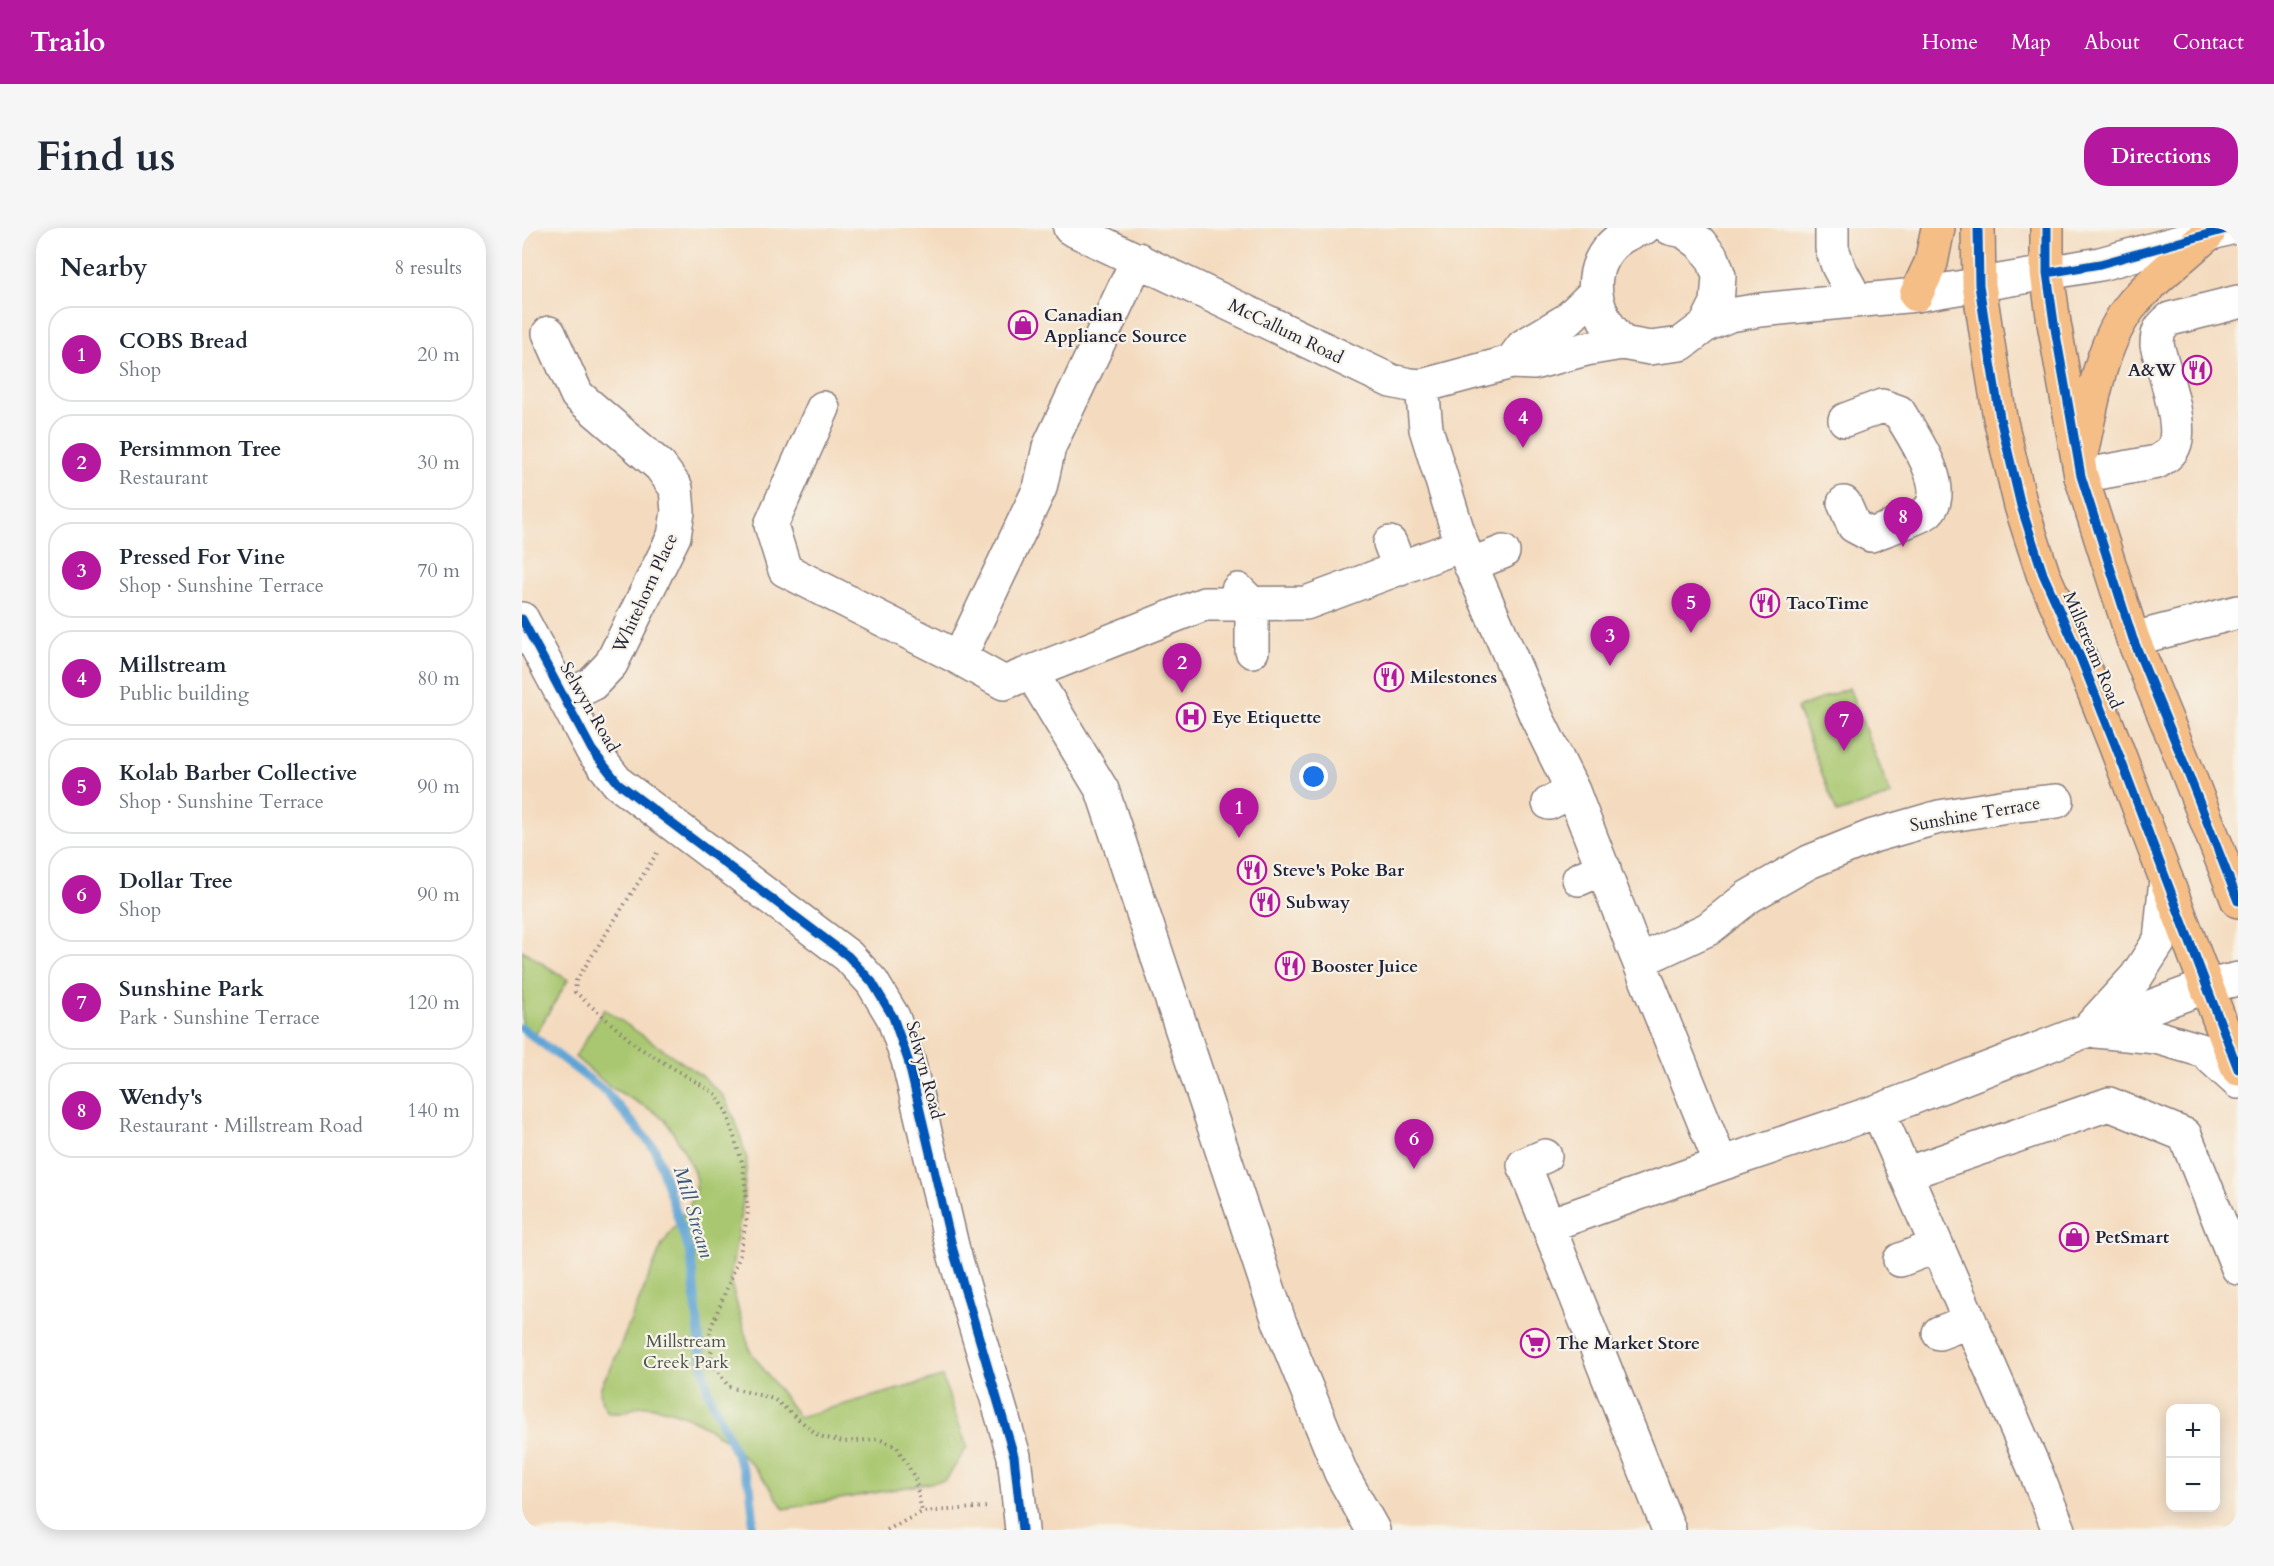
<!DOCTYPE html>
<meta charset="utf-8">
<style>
body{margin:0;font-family:Cardo,serif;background:#f6f6f7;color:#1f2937}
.controls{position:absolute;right:18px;bottom:18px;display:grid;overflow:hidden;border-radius:12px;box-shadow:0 3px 15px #0003}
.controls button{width:54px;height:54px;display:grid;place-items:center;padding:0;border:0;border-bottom:2px solid #e0e1e3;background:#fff;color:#1f2937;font:30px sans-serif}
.you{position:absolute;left:792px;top:549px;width:21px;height:21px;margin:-15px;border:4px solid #fff;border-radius:50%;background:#1a73e8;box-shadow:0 0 0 9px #1a73e833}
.badge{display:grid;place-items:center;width:39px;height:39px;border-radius:50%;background:#b5179e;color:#fff;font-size:20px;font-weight:700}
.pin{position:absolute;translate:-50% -50px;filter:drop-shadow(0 2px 3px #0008)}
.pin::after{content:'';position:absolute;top:32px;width:21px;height:18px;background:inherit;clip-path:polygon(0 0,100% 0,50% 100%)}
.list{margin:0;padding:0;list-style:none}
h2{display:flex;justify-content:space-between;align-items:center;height:78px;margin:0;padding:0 24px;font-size:26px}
h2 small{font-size:20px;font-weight:400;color:#747a83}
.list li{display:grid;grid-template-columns:39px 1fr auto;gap:18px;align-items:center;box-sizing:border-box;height:96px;margin:0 12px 12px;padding:0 12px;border:2px solid #e0e1e3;border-radius:24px}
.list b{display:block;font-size:22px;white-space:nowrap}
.list p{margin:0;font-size:20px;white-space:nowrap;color:#747a83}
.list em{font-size:20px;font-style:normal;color:#747a83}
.map{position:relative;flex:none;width:1716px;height:1302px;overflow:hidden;border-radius:24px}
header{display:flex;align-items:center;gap:36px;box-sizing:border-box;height:84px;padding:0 30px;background:#b5179e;color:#fff}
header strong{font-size:28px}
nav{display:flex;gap:33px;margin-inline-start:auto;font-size:21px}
.intro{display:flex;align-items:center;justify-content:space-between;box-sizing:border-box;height:144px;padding:0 36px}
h1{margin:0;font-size:42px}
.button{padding:15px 27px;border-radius:24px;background:#b5179e;color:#fff;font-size:21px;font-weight:700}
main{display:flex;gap:36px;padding:0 36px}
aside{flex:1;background:#fff;border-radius:24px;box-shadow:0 3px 15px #0003}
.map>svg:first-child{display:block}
.green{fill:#a9c76f;stroke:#667455;stroke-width:1.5}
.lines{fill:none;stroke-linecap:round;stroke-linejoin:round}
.stream{stroke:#60a4d5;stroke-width:9}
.minor-casing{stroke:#8b7e7d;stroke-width:36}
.major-casing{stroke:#8b7e7d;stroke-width:36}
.path{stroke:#8b7e7d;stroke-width:4;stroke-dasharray:1.5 4.5;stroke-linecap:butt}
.minor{stroke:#fff;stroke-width:33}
.major{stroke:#f6be87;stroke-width:33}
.cycleway-casing{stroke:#f7f3e8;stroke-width:13}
.cycleway{stroke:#0057b8;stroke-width:9}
.labels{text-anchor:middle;stroke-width:4.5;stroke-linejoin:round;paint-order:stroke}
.poi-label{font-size:18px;font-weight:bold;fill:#22223b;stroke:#f7f3e8;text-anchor:start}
.street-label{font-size:18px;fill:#22223b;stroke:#f7f3e8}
.park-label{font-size:18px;fill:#4a544b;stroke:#f7f3e8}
.water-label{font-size:20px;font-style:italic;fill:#3b5679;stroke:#f7f3e8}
</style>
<header>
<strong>Trailo</strong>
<nav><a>Home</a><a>Map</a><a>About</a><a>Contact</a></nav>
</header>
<div class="intro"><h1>Find us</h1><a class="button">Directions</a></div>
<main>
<aside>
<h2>Nearby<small>8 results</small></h2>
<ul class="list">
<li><span class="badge">1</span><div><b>COBS Bread</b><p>Shop</p></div><em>20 m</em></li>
<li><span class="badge">2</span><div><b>Persimmon Tree</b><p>Restaurant</p></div><em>30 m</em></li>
<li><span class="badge">3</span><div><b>Pressed For Vine</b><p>Shop · Sunshine Terrace</p></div><em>70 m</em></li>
<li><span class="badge">4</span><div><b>Millstream</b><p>Public building</p></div><em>80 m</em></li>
<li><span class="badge">5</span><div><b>Kolab Barber Collective</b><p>Shop · Sunshine Terrace</p></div><em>90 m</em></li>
<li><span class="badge">6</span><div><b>Dollar Tree</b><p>Shop</p></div><em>90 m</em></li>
<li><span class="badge">7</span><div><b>Sunshine Park</b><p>Park · Sunshine Terrace</p></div><em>120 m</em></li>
<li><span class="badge">8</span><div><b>Wendy's</b><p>Restaurant · Millstream Road</p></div><em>140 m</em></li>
</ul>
</aside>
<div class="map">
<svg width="1716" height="1302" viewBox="0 0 1716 1302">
<rect width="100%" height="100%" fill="#f7f3e8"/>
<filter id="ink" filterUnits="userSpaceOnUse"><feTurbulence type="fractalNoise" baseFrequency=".0167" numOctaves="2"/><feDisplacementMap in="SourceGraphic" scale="12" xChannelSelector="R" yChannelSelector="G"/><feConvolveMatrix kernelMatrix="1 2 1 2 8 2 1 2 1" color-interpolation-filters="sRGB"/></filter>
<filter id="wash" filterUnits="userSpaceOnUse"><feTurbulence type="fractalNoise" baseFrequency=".008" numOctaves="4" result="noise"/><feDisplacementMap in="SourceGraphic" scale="24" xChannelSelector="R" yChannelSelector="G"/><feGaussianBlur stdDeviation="1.35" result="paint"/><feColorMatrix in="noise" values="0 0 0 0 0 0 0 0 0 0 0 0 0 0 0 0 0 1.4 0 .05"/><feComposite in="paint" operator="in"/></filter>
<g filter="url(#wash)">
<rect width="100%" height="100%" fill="#f4dbbf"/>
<path class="green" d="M1327,460L1369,567L1315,585L1275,480Z
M0,722L46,752L12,809L0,804Z
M82,781L180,848L202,869L216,900L225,932L221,973L208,1052L228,1123L277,1189L420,1149L445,1219L424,1252L262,1281C233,1231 185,1186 126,1178C111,1176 104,1189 86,1184C73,1167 78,1156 89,1140L140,1017L168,976L173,962L174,953L172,944L161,921L144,893L131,883L88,859L53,829Z"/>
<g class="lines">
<path class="stream" d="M0,800L84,864L133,921L169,1029L179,1126L186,1163L228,1258L231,1286L230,1302"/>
</g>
</g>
<g filter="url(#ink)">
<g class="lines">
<g class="minor-casing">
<path id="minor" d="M548,0L869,153L888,157L900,158L989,134L1011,135L1064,121L1100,115L1128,120L1159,116L1184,97L1195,75L1197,48L1191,31L1178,15L1162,3L1148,0
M1310,0V20L1316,38L1334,72
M616,31L527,219L518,260L437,430L482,455L682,376L784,375L940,317
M1184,97L1208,87L1238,82L1394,67L1578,36L1708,0
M27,105L55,167L138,238L154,260L156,284L152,308L89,436L70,456L43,470
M1100,115C1094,107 1085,98 1081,88C1062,49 1080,10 1122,0
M989,134L1001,118L1045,92L1073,65
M900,158L904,201L940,317L1015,490L1051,563L1110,716L1199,936
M301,180L249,297L263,342L437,430
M1559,248L1635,234C1641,230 1649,226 1652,218C1662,197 1641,141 1635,117C1635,104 1638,99 1648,91L1716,74
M1322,275L1332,298L1349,307C1359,303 1399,289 1405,284C1430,261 1390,207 1377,184L1360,178L1323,192
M868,315L878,341
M948,337L981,324
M716,362L730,376V423
M0,391L70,522L96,555L326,728L350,754L371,789L386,832L431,1022L492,1228L500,1302
M1611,411L1716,384
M509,444L580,562L757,1093L819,1245L851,1302
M1027,575L1051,563
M1057,651L1082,640
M1117,733L1186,701L1226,669L1287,634L1351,608L1417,589L1485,578L1535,573
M1569,798L1614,749L1638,712L1644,651
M1574,803L1634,809L1682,823L1716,854
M1356,883L1513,1242L1537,1302
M1023,928L1002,937L1147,1302
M1383,946L1587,876L1663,907L1716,1040
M1027,997L1199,936L1356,883L1566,802L1685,758L1716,751
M1378,1032L1415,1018
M1417,1105L1448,1093"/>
</g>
<g class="major-casing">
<path id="major" d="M1456,0L1457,57L1465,110L1478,190L1499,278L1521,346L1559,431L1594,519L1716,841
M1525,0V45L1532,95L1559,248L1611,411L1662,535L1716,673
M1394,67L1409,35L1416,0
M1560,222C1570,175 1579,113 1611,75C1631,51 1662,28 1686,6"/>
</g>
<path class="path" d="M135,625L54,753L53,764L116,819L194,866L204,883L221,937L226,984L217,1030L188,1102L190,1136L207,1159L252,1171L297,1208L321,1214L357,1211L375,1219L393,1250L400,1284
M365,1302L400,1284L466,1279"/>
<use href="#minor" class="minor"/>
<use href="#major" class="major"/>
<g class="cycleway-casing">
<path id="cycleway" d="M1456,0L1457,57L1465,110L1478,190L1499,278L1521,346L1559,431L1594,519L1716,841
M1525,0V45L1532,95L1559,248L1611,411L1662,535L1716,673
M1525,45L1578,36L1708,0
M0,391L70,522L96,555L326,728L350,754L371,789L386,832L431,1022L492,1228L500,1302"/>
</g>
<use href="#cycleway" class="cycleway"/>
</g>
</g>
<defs>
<g id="shop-ring" transform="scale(1.5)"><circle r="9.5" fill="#f7f3e8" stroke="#b5179e" stroke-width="1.5"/><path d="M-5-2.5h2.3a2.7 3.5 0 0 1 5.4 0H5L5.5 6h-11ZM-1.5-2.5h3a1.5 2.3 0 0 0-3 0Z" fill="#b5179e"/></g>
<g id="restaurant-ring" transform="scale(1.5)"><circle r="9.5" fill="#f7f3e8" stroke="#b5179e" stroke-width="1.5"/><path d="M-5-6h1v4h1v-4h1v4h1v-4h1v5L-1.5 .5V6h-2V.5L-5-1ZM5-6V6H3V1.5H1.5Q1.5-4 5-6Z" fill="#b5179e"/></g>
<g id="hospital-ring" transform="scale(1.5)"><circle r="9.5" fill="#f7f3e8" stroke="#b5179e" stroke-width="1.5"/><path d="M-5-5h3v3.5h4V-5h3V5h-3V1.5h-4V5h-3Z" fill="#b5179e"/></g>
<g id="supermarket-ring" transform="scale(1.5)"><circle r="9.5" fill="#f7f3e8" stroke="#b5179e" stroke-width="1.5"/><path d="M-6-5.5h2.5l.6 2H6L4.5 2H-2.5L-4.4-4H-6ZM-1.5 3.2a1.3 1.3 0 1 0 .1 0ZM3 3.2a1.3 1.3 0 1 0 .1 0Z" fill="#b5179e"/></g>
</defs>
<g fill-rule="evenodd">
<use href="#shop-ring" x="501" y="97"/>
<use href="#restaurant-ring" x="1675" y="142"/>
<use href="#restaurant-ring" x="1243" y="375"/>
<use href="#restaurant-ring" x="867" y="449"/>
<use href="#hospital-ring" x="669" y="489"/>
<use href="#restaurant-ring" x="730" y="642"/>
<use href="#restaurant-ring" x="743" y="674"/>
<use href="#restaurant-ring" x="768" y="738"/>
<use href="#shop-ring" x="1552" y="1009"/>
<use href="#supermarket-ring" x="1013" y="1115"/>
</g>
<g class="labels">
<g class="poi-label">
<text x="522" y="93">Canadian<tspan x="522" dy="21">Appliance Source</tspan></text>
<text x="1654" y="148" text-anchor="end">A&amp;W</text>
<text x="1264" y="381">TacoTime</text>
<text x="888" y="455">Milestones</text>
<text x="690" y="495">Eye Etiquette</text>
<text x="751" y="648">Steve's Poke Bar</text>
<text x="764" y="680">Subway</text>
<text x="789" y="744">Booster Juice</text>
<text x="1573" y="1015">PetSmart</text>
<text x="1034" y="1121">The Market Store</text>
</g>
<g class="street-label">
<text transform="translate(764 103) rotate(26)" y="6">McCallum Road</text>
<text transform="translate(123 365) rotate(-65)" y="6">Whitehorn Place</text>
<text transform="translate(1571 422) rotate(67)" y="6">Millstream Road</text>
<text transform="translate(68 479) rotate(60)" y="6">Selwyn Road</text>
<text transform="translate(1453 586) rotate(-10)" y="6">Sunshine Terrace</text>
<text transform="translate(403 842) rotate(75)" y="6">Selwyn Road</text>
</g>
<g class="park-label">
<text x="164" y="1119">Millstream<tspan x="164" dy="21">Creek Park</tspan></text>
</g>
<g class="water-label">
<text transform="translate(172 984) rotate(73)" y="7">Mill Stream</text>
</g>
</g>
</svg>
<div class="controls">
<button>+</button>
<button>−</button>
</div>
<div class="you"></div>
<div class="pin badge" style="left:717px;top:610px">1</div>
<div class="pin badge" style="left:660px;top:465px">2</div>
<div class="pin badge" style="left:1088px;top:438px">3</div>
<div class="pin badge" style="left:1001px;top:220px">4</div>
<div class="pin badge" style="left:1169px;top:405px">5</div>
<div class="pin badge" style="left:892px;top:941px">6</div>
<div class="pin badge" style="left:1322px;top:523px">7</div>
<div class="pin badge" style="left:1381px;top:319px">8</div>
</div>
</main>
